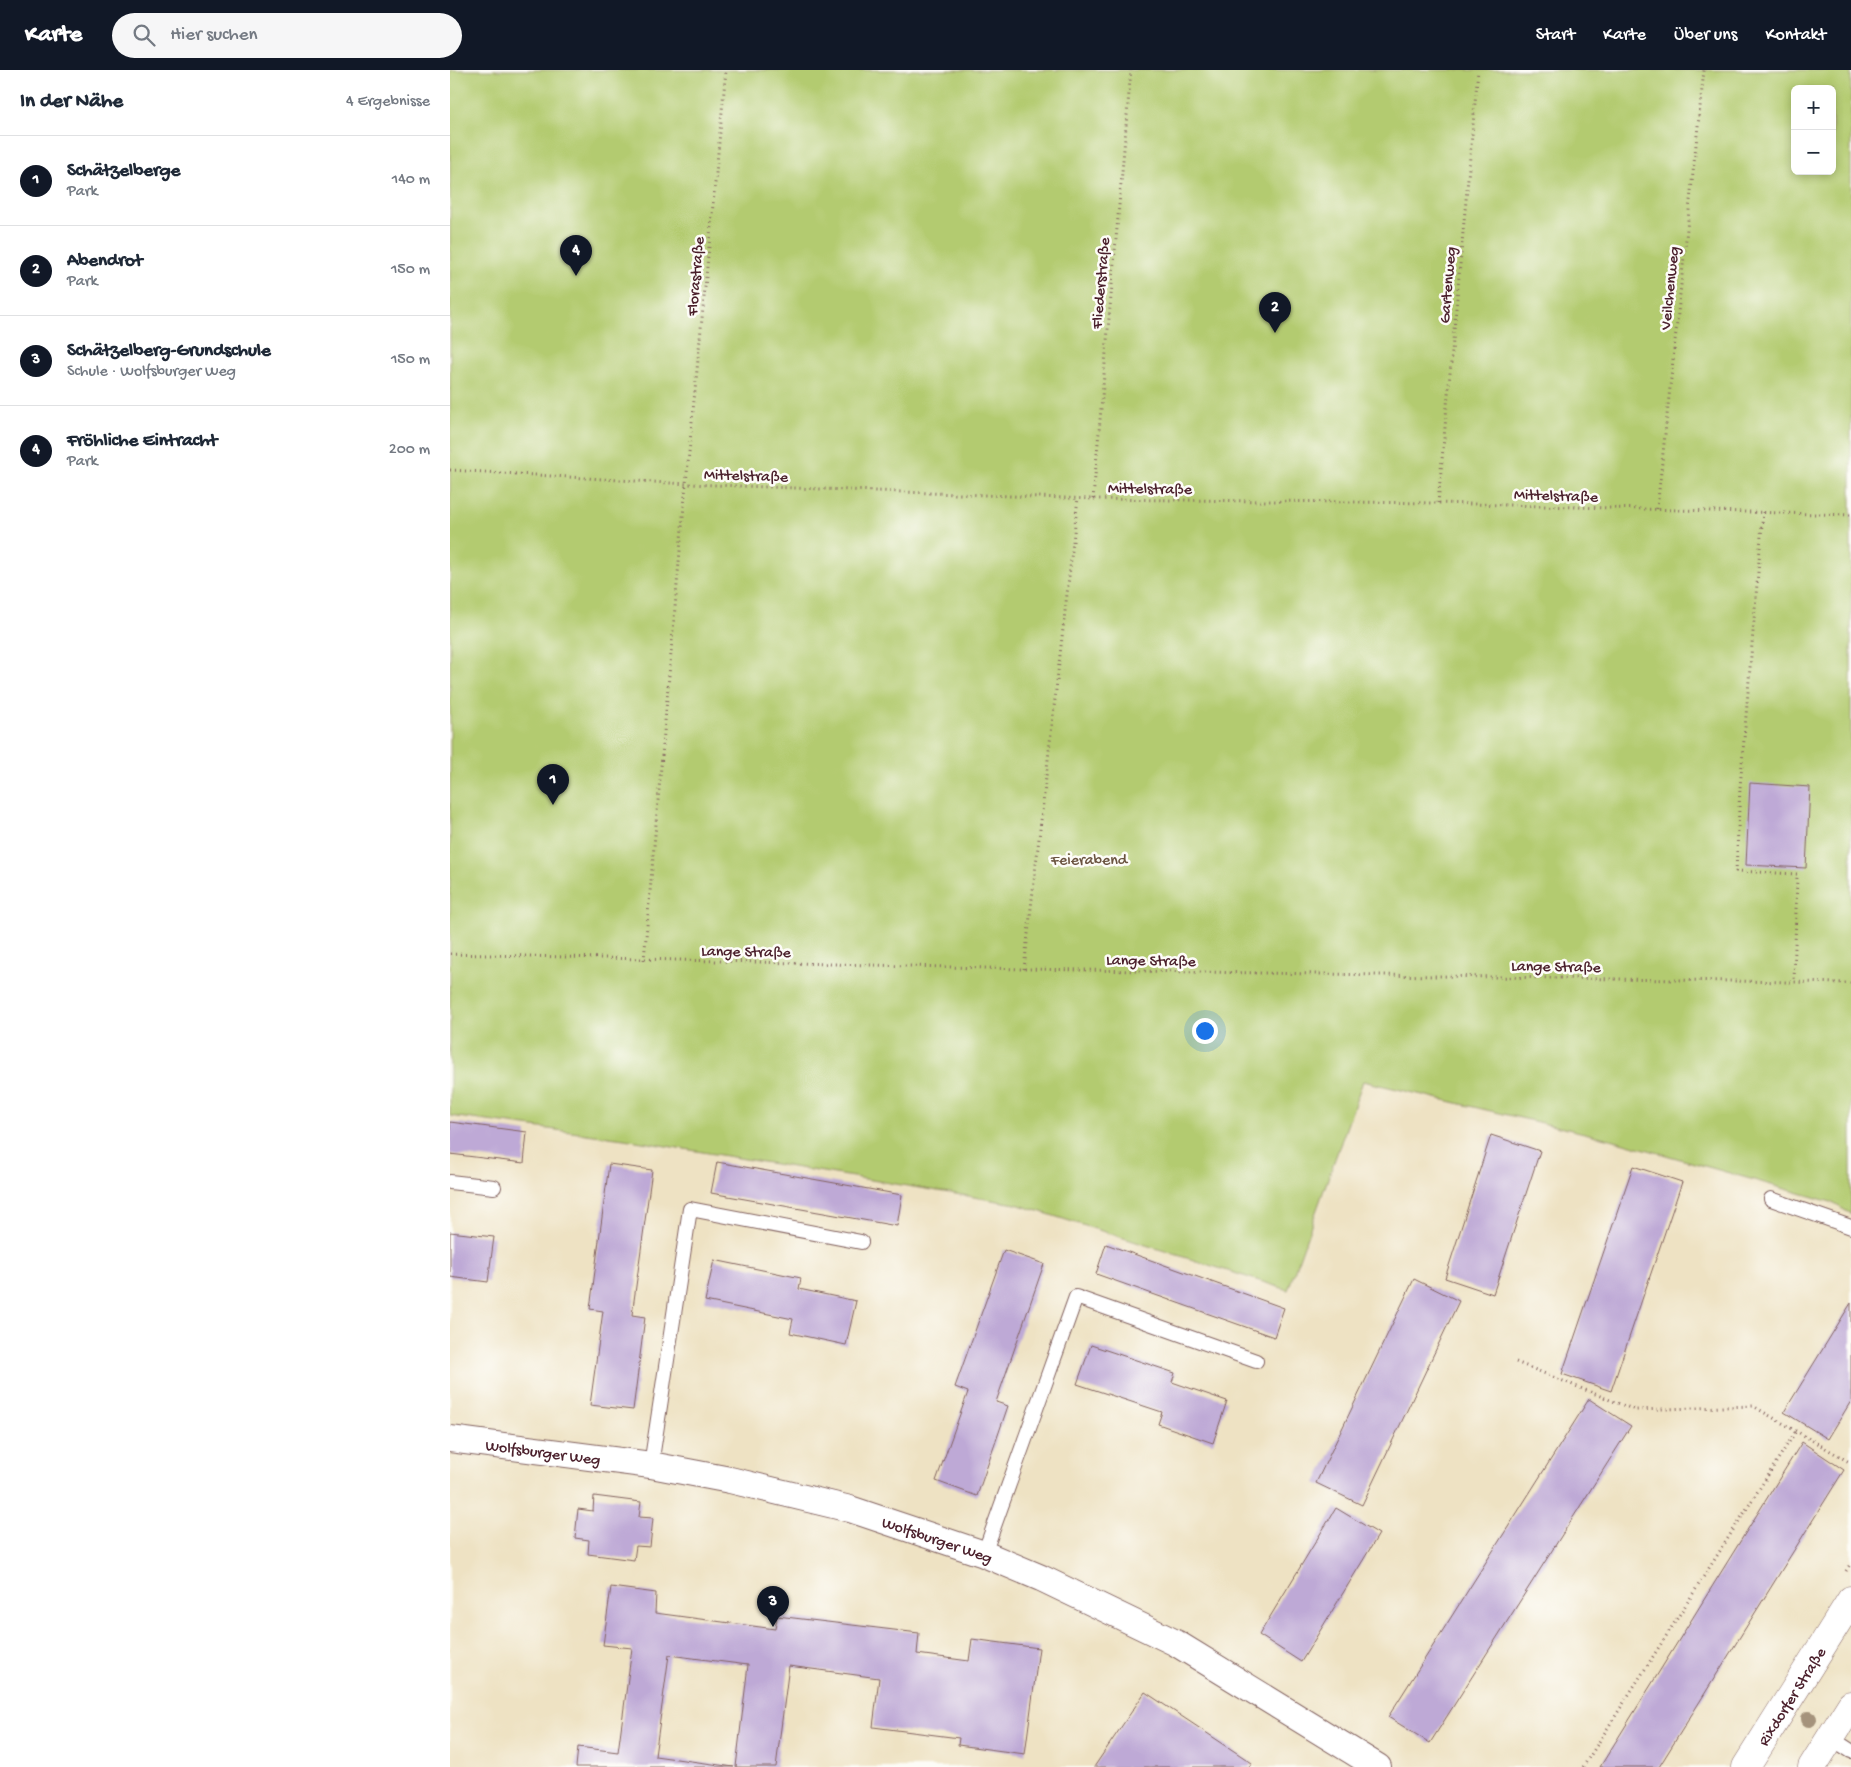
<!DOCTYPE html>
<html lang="de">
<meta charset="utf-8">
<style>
body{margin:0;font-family:"Gochi Hand",sans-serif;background:#f6f6f7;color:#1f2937}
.controls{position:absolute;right:15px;top:15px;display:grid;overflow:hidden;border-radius:8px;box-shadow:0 2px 8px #0003}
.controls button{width:45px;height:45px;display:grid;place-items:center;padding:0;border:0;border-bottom:1px solid #e0e1e3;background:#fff;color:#1f2937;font:25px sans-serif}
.you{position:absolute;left:754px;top:960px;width:18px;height:18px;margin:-12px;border:4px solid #fff;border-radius:50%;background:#1a73e8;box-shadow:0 0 0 8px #1a73e833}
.badge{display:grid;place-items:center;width:32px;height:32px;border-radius:50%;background:#111827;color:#fff;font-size:16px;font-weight:700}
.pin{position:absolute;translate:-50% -41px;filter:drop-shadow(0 1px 2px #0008)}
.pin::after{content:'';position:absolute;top:26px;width:18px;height:15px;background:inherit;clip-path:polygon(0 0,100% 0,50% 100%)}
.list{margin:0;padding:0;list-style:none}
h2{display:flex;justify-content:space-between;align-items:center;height:65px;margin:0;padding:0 20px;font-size:21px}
h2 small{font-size:16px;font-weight:400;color:#747a83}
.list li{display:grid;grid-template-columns:32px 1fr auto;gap:15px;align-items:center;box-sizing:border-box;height:90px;padding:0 20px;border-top:1px solid #e0e1e3}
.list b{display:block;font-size:19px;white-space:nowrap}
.list p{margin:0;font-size:16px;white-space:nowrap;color:#747a83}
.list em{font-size:16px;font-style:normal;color:#747a83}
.icon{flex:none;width:28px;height:28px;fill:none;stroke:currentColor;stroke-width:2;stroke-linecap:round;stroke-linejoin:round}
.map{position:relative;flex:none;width:1401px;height:1697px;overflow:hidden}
header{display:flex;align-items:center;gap:30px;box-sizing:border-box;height:70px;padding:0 25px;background:#111827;color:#fff}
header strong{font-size:24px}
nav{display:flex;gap:28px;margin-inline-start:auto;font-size:18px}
.search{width:350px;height:45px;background:#f6f6f7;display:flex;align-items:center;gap:12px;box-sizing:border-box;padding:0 18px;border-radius:28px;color:#747a83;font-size:19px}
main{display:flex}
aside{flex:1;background:#fff}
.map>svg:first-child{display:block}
.green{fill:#b3cb70;stroke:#7e754e;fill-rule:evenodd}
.building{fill:#bea9d6}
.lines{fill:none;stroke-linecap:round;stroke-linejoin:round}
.lane-casing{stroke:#836360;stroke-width:16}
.street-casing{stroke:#836360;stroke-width:28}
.secondary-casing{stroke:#836360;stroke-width:29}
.path{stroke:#836360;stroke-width:3;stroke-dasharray:1 4;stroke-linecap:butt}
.lane{stroke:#fff;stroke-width:14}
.street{stroke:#fff;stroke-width:26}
.secondary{stroke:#fff;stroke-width:28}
.tree{fill:#a5937b}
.labels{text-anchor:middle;stroke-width:5;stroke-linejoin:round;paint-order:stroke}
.street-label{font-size:16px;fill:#4a1f2b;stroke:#fdfcf7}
.park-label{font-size:16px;fill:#6a5340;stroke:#fdfcf7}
</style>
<header>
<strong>Karte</strong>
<div class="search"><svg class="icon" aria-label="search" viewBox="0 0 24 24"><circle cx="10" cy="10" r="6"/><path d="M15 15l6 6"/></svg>Hier suchen</div>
<nav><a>Start</a><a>Karte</a><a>Über uns</a><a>Kontakt</a></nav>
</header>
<main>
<aside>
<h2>In der Nähe<small>4 Ergebnisse</small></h2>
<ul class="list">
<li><span class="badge">1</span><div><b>Schätzelberge</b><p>Park</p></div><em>140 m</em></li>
<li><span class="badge">2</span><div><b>Abendrot</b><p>Park</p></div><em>150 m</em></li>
<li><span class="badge">3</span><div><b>Schätzelberg-Grundschule</b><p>Schule · Wolfsburger Weg</p></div><em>150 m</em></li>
<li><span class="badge">4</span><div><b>Fröhliche Eintracht</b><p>Park</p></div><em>200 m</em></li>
</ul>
</aside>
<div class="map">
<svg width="1401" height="1697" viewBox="0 0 1401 1697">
<rect width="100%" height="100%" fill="#fdfcf7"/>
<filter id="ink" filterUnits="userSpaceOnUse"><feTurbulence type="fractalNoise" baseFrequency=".02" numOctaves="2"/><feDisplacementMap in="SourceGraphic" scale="10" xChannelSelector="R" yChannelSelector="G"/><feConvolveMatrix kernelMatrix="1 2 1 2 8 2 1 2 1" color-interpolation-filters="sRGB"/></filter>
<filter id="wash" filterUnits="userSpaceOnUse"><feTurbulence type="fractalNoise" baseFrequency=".0096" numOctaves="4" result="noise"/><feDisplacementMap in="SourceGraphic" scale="20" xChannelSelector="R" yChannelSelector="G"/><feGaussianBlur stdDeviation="1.12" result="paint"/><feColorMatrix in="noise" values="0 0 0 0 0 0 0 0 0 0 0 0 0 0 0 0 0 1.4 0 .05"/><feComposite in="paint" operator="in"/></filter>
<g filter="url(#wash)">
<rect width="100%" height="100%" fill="#eee2c3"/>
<path class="green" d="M0,0H1401V1144L1381,1132L1160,1069L913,1011L838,1220L566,1134L174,1069L0,1046ZM1345,19H1382V101H1345Z"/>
<g id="blocks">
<path class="building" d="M1300,713L1360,717L1356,798L1296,795Z
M0,1052L77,1062L74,1093L0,1084Z
M1041,1065L1090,1081L1043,1224L995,1208Z
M267,1092L452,1125L447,1156L261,1123Z
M159,1094L202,1100L182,1245L195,1247L183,1340L140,1335L153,1241L140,1239Z
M1183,1096L1232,1112L1161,1321L1112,1304Z
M0,1162L44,1167L38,1212L0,1207Z
M656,1174L834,1238L824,1267L646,1204Z
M554,1180L594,1194L546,1332L558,1336L527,1426L486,1411L518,1322L505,1317Z
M264,1190L351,1208L349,1219L406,1231L396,1275L340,1263L343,1249L255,1231Z
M964,1209L1009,1231L912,1435L866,1413Z
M1401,1233V1331L1378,1369L1334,1342Z
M641,1275L725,1303L722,1312L777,1331L763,1373L708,1354L712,1342L627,1314Z
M1139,1329L1181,1356L980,1673L938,1647Z
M1352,1372L1394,1400L1209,1697H1150Z
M144,1426L191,1432L189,1447L203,1448L200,1477L186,1476L184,1490L138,1484L139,1470L125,1468L128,1439L143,1441Z
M886,1438L929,1464L851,1592L809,1565Z
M161,1517L206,1523L205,1543L325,1559L327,1546L469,1563L467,1584L519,1591L522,1569L589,1578L575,1684L508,1675L509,1668L423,1657L429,1608L339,1596L326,1697H286L298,1595L219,1585L205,1686L284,1697H126L128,1677L168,1682L182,1578L153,1575Z
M695,1622L802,1693L799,1697H644Z"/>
</g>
</g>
<g filter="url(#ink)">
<use href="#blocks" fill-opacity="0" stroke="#836360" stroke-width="1"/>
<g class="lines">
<g class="lane-casing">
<path id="lane" d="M0,1112L44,1117
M1321,1129L1401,1157
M201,1395L240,1139L411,1172
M534,1484L626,1227L806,1291
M1381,1668L1401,1681"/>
</g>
<g class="street-casing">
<g id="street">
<path id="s1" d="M0,1369L201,1395L280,1410L400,1439L534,1484L591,1508L726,1573L928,1697"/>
</g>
</g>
<g class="secondary-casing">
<g id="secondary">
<path id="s2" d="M1296,1697L1401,1530"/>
<path d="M1362,1697L1401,1635"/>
</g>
</g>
<path class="path" d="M0,400L237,414L643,429L988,433L1401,445
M643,429L681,0
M988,433L1028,0
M1207,439L1254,0
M1313,442L1290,718L1286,801L1347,804L1344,912
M0,884L574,899L1401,913
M194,890L235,424L276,0
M574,899L628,428
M1066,1292L1185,1340L1303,1336L1401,1393
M1396,1501L1401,1493
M1133,1697L1346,1361"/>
<use href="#lane" class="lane"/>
<use href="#street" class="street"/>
<use href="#secondary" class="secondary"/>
</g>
<circle class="tree" cx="1359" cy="1649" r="8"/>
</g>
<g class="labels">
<g class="street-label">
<text transform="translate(244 206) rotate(-85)" y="6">Florastraße</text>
<text transform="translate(649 213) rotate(-85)" y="6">Fliederstraße</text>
<text transform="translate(996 215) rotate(-85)" y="6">Gartenweg</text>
<text transform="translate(1218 218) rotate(-84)" y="6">Veilchenweg</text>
<text transform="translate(296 404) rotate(2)" y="6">Mittelstraße</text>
<text transform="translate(700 417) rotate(1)" y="6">Mittelstraße</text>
<text transform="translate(1106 424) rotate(2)" y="6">Mittelstraße</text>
<text transform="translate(296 880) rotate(1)" y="6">Lange Straße</text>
<text transform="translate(701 889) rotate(1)" y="6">Lange Straße</text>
<text transform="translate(1106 895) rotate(1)" y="6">Lange Straße</text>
<text dy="6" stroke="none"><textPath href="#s1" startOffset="94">Wolfsburger Weg</textPath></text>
<text dy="6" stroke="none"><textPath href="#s1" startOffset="499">Wolfsburger Weg</textPath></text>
<text dy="6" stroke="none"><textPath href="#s2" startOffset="84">Rixdorfer Straße</textPath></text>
</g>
<g class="park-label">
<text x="639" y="794">Feierabend</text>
</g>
</g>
</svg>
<div class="controls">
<button>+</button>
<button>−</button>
</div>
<div class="you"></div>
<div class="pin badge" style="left:103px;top:735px">1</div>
<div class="pin badge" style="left:825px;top:263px">2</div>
<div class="pin badge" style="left:323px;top:1557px">3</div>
<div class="pin badge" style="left:126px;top:206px">4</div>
</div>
</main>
